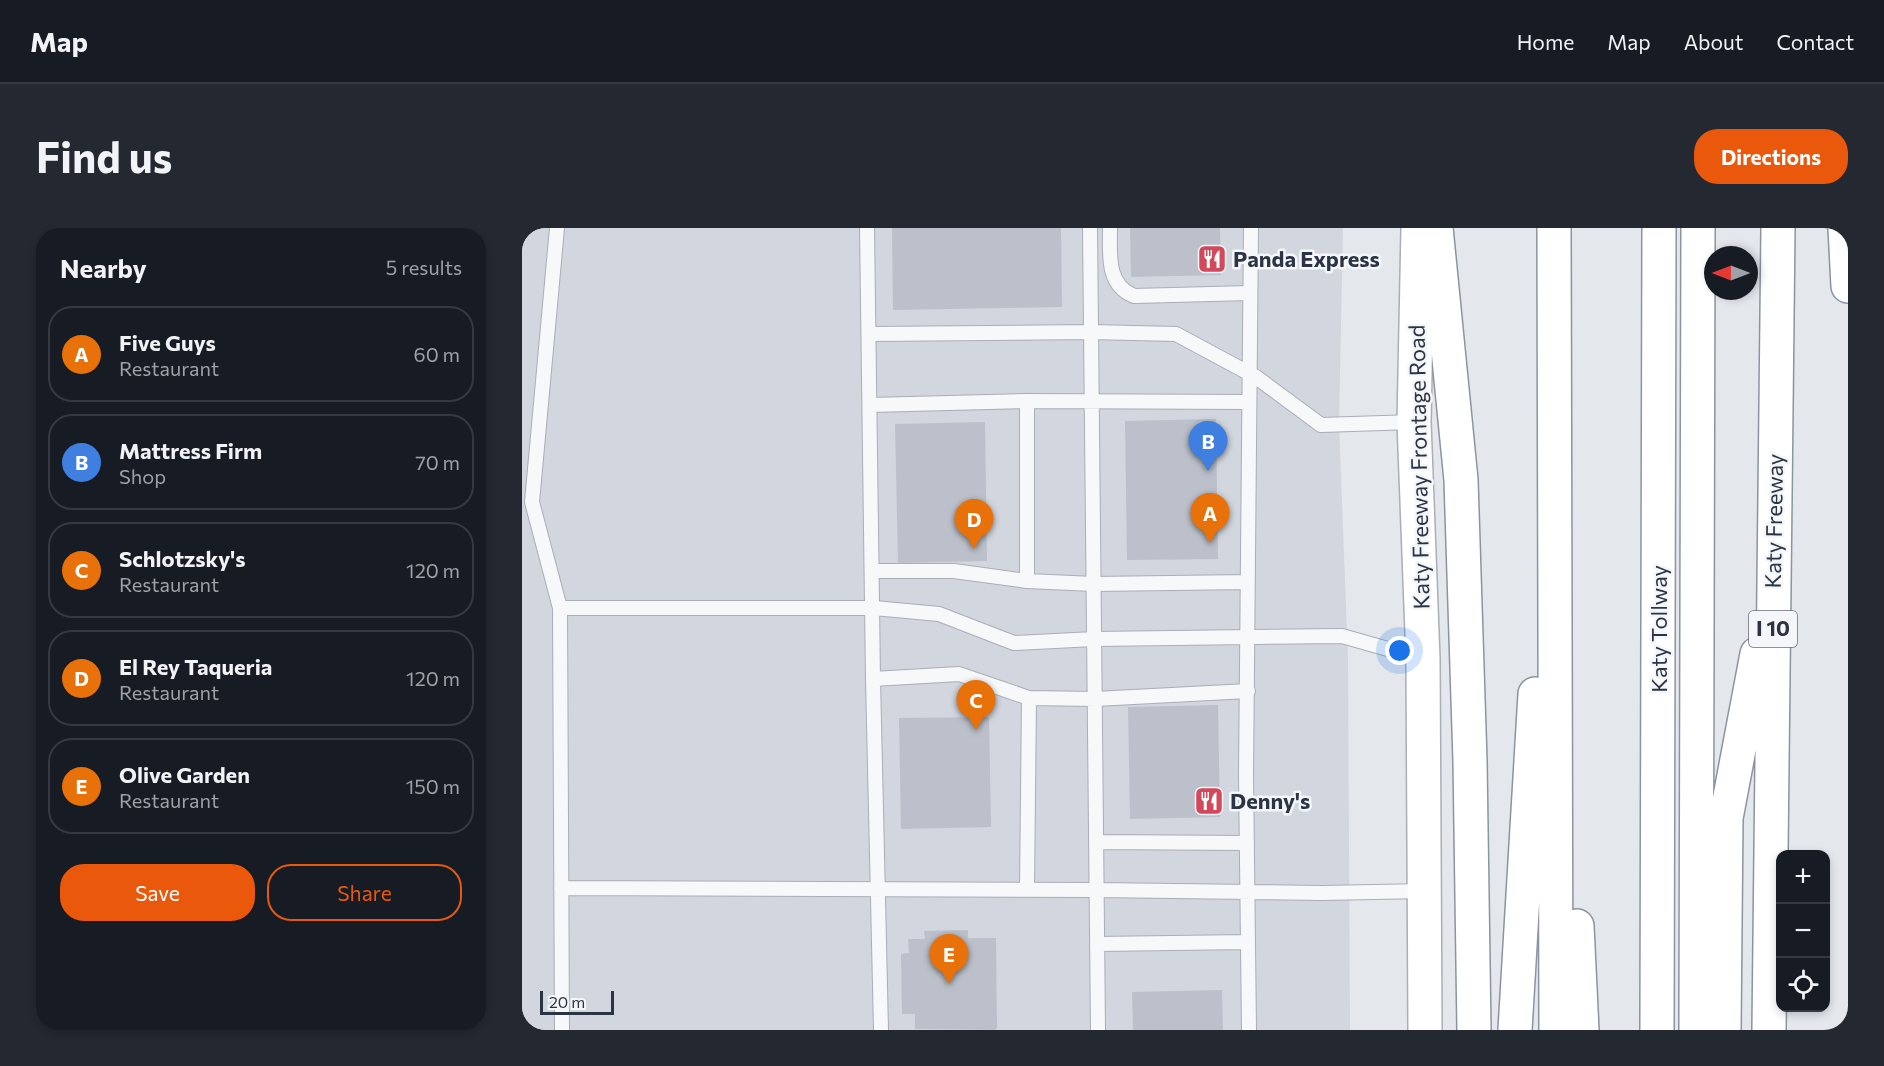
<!DOCTYPE html>
<meta charset="utf-8">
<style>
body{margin:0;font-family:Commissioner,sans-serif;background:#242831;color:#f1f3f6}
.controls{position:absolute;right:18px;bottom:18px;display:grid;overflow:hidden;border-radius:12px;box-shadow:0 3px 9px #0003}
.controls button{width:54px;height:54px;display:grid;place-items:center;padding:0;border:0;border-bottom:2px solid #363941;background:#171b24;color:#f1f3f6;font:30px sans-serif}
.compass{position:absolute;left:1182px;top:18px;width:54px;height:54px;border-radius:50%;background:#171b24;box-shadow:0 3px 9px #0003;rotate:270deg}
.scale{position:absolute;left:18px;bottom:15px;width:74px;box-sizing:border-box;padding-left:6px;border:3px solid #2b3445;border-top:0;font-size:16px;line-height:21px;white-space:nowrap;color:#2b3445;-webkit-text-stroke:4px #f4f6f9;paint-order:stroke}
.you{position:absolute;left:878px;top:423px;width:21px;height:21px;margin:-15px;border:4px solid #fff;border-radius:50%;background:#1a73e8;box-shadow:0 0 0 9px #1a73e833}
.badge{display:grid;place-items:center;width:39px;height:39px;border-radius:50%;background:#ea580c;color:#fff;font-size:20px;font-weight:700}
.pin{position:absolute;translate:-50% -50px;filter:drop-shadow(0 2px 3px #0008)}
.pin::after{content:'';position:absolute;top:32px;width:21px;height:18px;background:inherit;clip-path:polygon(0 0,100% 0,50% 100%)}
.list{margin:0;padding:0;list-style:none}
h2{display:flex;justify-content:space-between;align-items:center;height:78px;margin:0;padding:0 24px;font-size:26px}
h2 small{font-size:20px;font-weight:400;color:#9ea1a6}
.list li{display:grid;grid-template-columns:39px 1fr auto;gap:18px;align-items:center;box-sizing:border-box;height:96px;margin:0 12px 12px;padding:0 12px;border:2px solid #363941;border-radius:24px}
.list b{display:block;font-size:22px;white-space:nowrap}
.list p{margin:0;font-size:20px;white-space:nowrap;color:#9ea1a6}
.list em{font-size:20px;font-style:normal;color:#9ea1a6}
.actions{display:flex;gap:12px;padding:18px 24px}
.actions a{flex:1;padding:14px 0;border:2px solid #ea580c;border-radius:24px;text-align:center;font-size:21px;color:#ea580c}
.actions .main{background:#ea580c;color:#fff}
.icon{flex:none;width:33px;height:33px;fill:none;stroke:currentColor;stroke-width:2;stroke-linecap:round;stroke-linejoin:round}
.map{position:relative;flex:none;width:1326px;height:802px;overflow:hidden;border-radius:24px}
header{display:flex;align-items:center;gap:36px;box-sizing:border-box;height:84px;padding:0 30px;background:#171b24;border-bottom:2px solid #363941}
header strong{font-size:28px}
nav{display:flex;gap:33px;margin-inline-start:auto;font-size:21px}
.intro{display:flex;align-items:center;justify-content:space-between;box-sizing:border-box;height:144px;padding:0 36px}
h1{margin:0;font-size:42px}
.button{padding:15px 27px;border-radius:24px;background:#ea580c;color:#fff;font-size:21px;font-weight:700}
main{display:flex;gap:36px;padding:0 36px}
aside{flex:1;background:#171b24;border-radius:24px;box-shadow:0 3px 9px #0003}
.map>svg:first-child{display:block}
.built{fill:#d2d6de}
.building{fill:#bbc0ca}
.lines{fill:none;stroke-linecap:round;stroke-linejoin:round}
.lane-casing{stroke:#a9aeb7;stroke-width:16}
.secondary-casing{stroke:#a9aeb7;stroke-width:36}
.highway-casing{stroke:#8b94a3;stroke-width:36}
.lane{stroke:#f7f8fa;stroke-width:14}
.secondary{stroke:#fff;stroke-width:33}
.highway{stroke:#fff;stroke-width:33}
.labels{text-anchor:middle;stroke-width:5;stroke-linejoin:round;paint-order:stroke}
.shield{fill:#f4f6f9;stroke:#676e7b;stroke-width:1.5}
.shield-label{font-size:21px;font-weight:bold;fill:#2b3445}
.poi-label{font-size:22px;font-weight:bold;fill:#2b3445;stroke:#f4f6f9;text-anchor:start}
.street-label{font-size:22px;fill:#2b3445;stroke:#f4f6f9}
</style>
<header>
<strong>Map</strong>
<nav><a>Home</a><a>Map</a><a>About</a><a>Contact</a></nav>
</header>
<div class="intro"><h1>Find us</h1><a class="button">Directions</a></div>
<main>
<aside>
<h2>Nearby<small>5 results</small></h2>
<ul class="list">
<li><span class="badge" style="background:#e8710a">A</span><div><b>Five Guys</b><p>Restaurant</p></div><em>60 m</em></li>
<li><span class="badge" style="background:#3f7fe0">B</span><div><b>Mattress Firm</b><p>Shop</p></div><em>70 m</em></li>
<li><span class="badge" style="background:#e8710a">C</span><div><b>Schlotzsky's</b><p>Restaurant</p></div><em>120 m</em></li>
<li><span class="badge" style="background:#e8710a">D</span><div><b>El Rey Taqueria</b><p>Restaurant</p></div><em>120 m</em></li>
<li><span class="badge" style="background:#e8710a">E</span><div><b>Olive Garden</b><p>Restaurant</p></div><em>150 m</em></li>
</ul>
<div class="actions"><a class="main">Save</a><a>Share</a></div>
</aside>
<div class="map">
<svg width="1326" height="802" viewBox="0 0 1326 802">
<rect width="100%" height="100%" fill="#e4e7ec"/>
<path class="built" d="M0,0H821L817,195L826,432L828,802H0Z"/>
<path class="building" d="M370,0H539L540,79L371,82Z
M608,0H698L699,47L609,49Z
M694,191L696,331L605,332L603,193Z
M463,194L465,333L376,335L373,196Z
M696,477L698,589L608,591L606,479Z
M467,489L469,599L379,601L377,490Z
M446,702V710H474L475,800L473,802L393,801V786H380L379,726L387,725L386,711H403L402,703Z
M700,762L701,802H611L610,764Z"/>
<g class="lines">
<g class="lane-casing">
<path id="lane" d="M35,0L10,274L38,380L40,802
M345,0L351,451L359,802
M568,0L576,802
M588,0C588,26 584,57 612,68L728,65
M347,106L569,104L654,106L734,149L799,197L892,194
M348,177L505,173L727,174
M351,343H432L505,353L572,356L726,354
M505,353V173
M38,380H352L417,386L492,415L572,411L820,408L901,431
M351,451L437,446L507,470
M574,614L725,615
M39,660L575,662L800,665L903,663
M505,662L507,470L573,471L726,463
M575,716L726,714
M727,802L724,546L729,0"/>
</g>
<g class="secondary-casing">
<path id="secondary" d="M896,0L892,194L901,431L903,802"/>
</g>
<g class="highway-casing">
<path id="highway" d="M914,0L939,252L948,533L952,802
M1032,0L1034,802
M1323,0L1326,58
M1055,698L1060,802
M993,802L1013,466
M1135,802L1137,0
M1174,802L1176,0
M1202,802L1204,590L1235,426
M1247,802L1256,0"/>
</g>
<use href="#lane" class="lane"/>
<use href="#secondary" class="secondary"/>
<use href="#highway" class="highway"/>
</g>
<defs>
<g id="restaurant-square" transform="scale(1.5)"><rect x="-9" y="-9" width="18" height="18" rx="4" fill="#d1495b" stroke="#f4f6f9"/><path d="M-5-6h1v4h1v-4h1v4h1v-4h1v5L-1.5 .5V6h-2V.5L-5-1ZM5-6V6H3V1.5H1.5Q1.5-4 5-6Z" fill="#fff"/></g>
</defs>
<g fill-rule="evenodd">
<use href="#restaurant-square" x="690" y="31"/>
<use href="#restaurant-square" x="687" y="573"/>
</g>
<g class="labels">
<rect class="shield" x="1227" y="383" width="48" height="36" rx="4.5"/>
<g class="shield-label">
<text x="1251" y="408">I 10</text>
</g>
<g class="poi-label">
<text x="711" y="39">Panda Express</text>
<text x="708" y="581">Denny's</text>
</g>
<g class="street-label">
<text transform="translate(897 239) rotate(-91)" y="8">Katy Freeway Frontage Road</text>
<text transform="translate(1252 293) rotate(-89)" y="8">Katy Freeway</text>
<text transform="translate(1137 401) rotate(-90)" y="8">Katy Tollway</text>
</g>
</g>
</svg>
<div class="controls">
<button>+</button>
<button>−</button>
<button><svg class="icon" aria-label="locate" viewBox="0 0 24 24"><circle cx="12" cy="12" r="6"/><path d="M12 2v4M12 18v4M2 12h4M18 12h4"/></svg></button>
</div>
<svg class="compass" viewBox="-18 -18 36 36"><path d="M0-13l5 13h-10z" fill="#e53935"/><path d="M0 13l5-13h-10z" fill="#9ea1a6"/></svg>
<div class="scale">20 m</div>
<div class="you"></div>
<div class="pin badge" style="left:688px;top:315px;background:#e8710a">A</div>
<div class="pin badge" style="left:686px;top:243px;background:#3f7fe0">B</div>
<div class="pin badge" style="left:454px;top:502px;background:#e8710a">C</div>
<div class="pin badge" style="left:452px;top:321px;background:#e8710a">D</div>
<div class="pin badge" style="left:427px;top:756px;background:#e8710a">E</div>
</div>
</main>
